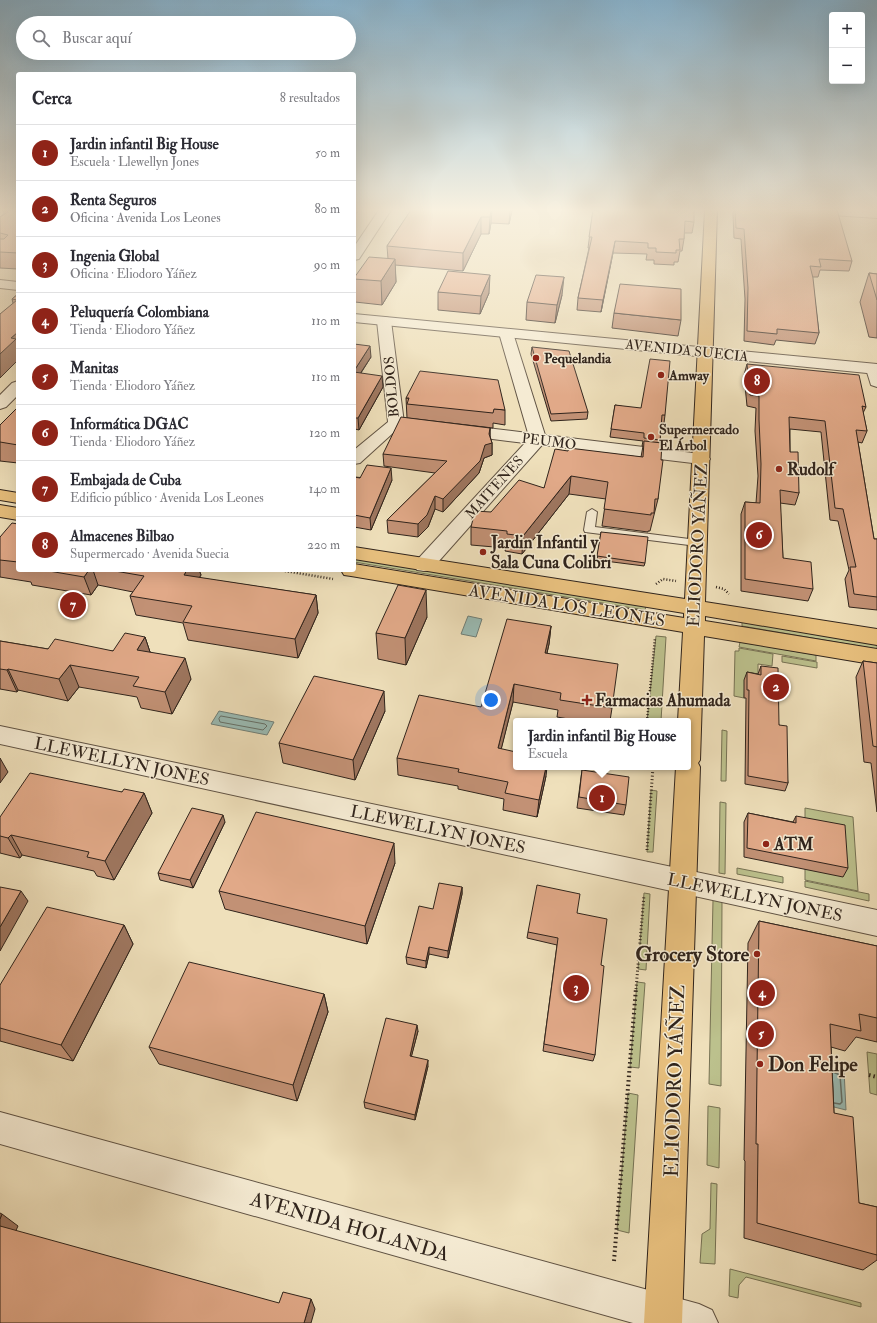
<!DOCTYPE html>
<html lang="es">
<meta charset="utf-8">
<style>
body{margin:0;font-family:"IM FELL Double Pica",serif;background:#f7f7f7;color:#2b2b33}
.controls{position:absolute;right:12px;top:12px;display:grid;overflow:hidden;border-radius:4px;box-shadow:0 4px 16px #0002}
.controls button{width:36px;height:36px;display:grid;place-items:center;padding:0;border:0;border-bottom:1px solid #e1e1e2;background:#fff;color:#2b2b33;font:20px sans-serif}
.you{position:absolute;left:491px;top:700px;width:14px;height:14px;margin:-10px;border:3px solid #fff;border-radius:50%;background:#1a73e8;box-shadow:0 0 0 6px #1a73e833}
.badge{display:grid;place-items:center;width:26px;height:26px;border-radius:50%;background:#8f2418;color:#fff;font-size:13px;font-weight:700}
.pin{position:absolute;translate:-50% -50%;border:2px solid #fff;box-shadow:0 1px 4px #0006}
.popup{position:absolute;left:513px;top:718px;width:178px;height:52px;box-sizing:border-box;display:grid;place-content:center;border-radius:4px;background:#fff;filter:drop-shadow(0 1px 3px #0005);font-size:13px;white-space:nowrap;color:#7c7c81}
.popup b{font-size:15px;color:#2b2b33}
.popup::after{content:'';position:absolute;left:50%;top:100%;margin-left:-8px;border:8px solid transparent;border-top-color:#fff}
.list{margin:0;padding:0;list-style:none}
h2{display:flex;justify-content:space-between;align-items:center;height:52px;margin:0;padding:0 16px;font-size:17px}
h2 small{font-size:13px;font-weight:400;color:#7c7c81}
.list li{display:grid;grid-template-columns:26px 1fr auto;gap:12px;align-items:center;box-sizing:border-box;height:56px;padding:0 16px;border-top:1px solid #e1e1e2}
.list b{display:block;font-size:15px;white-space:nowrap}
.list p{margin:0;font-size:13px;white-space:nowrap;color:#7c7c81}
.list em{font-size:13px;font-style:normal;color:#7c7c81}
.icon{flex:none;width:22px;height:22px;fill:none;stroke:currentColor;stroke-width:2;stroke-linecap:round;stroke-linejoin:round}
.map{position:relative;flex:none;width:877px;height:1323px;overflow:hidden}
.search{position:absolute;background:#fff;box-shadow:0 4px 16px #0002;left:16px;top:16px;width:340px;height:44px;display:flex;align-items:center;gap:10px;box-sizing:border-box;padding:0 14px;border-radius:22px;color:#7c7c81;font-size:15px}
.panel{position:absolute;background:#fff;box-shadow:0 4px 16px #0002;left:16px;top:72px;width:340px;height:500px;border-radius:4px}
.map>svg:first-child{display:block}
.green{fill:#bcc18d;stroke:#767254}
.water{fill:#9abcb5;stroke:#707f78}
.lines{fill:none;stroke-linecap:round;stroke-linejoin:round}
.shore-far1{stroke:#657068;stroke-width:1}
.shore{stroke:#657068;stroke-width:1.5}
.service-casing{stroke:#605344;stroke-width:2}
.minor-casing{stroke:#605344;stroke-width:2}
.tertiary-casing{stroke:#605344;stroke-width:2}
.primary-casing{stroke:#30241c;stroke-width:2}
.path-far2{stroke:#30241c;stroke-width:2.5;stroke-dasharray:1 2;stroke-linecap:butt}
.path-far1{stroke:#30241c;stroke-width:3;stroke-dasharray:1 2.5;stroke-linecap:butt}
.path{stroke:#30241c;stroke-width:4;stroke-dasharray:1.5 3;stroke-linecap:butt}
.service{fill:#f5ebd3;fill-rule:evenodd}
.minor{fill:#f5ebd3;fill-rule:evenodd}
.tertiary{fill:#f5ebd3;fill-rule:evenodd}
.primary{fill:#e8c07e;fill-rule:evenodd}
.wall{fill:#c29175;stroke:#30241c}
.shaded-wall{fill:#9e765f;stroke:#30241c}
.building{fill:#e1a988;stroke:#30241c}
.poi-dot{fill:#8f2418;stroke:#f5ebd3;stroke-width:1.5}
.labels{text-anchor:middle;stroke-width:3;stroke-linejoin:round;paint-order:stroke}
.far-street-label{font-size:14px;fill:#30241c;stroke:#f5ebd3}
.far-poi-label{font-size:14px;font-weight:bold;fill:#30241c;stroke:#f5ebd3;text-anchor:start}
.poi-label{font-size:17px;font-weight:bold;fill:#30241c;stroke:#f5ebd3;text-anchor:start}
.street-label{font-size:17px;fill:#30241c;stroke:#f5ebd3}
.near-poi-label{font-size:20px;font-weight:bold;fill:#30241c;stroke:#f5ebd3;text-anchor:end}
.near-street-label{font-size:20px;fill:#30241c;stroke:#f5ebd3}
</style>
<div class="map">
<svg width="877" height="1323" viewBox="0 0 877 1323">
<rect width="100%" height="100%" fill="#efe0bb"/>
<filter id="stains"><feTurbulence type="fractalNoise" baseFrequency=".005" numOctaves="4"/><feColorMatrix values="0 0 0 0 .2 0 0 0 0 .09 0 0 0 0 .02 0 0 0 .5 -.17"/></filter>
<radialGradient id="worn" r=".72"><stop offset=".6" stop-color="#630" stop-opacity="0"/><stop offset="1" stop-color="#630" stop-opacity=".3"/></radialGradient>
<path class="green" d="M354,558L646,606L645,610L354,562Z
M742,621L877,644V649L742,626Z
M656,636L666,637L661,721H647Z
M740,642L816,655V661L739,647Z
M739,648L773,654L772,666L758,664V682L745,680L744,698L734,696L735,651H739Z
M782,656L817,662V668L782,662Z
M722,730L727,731L726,781H721Z
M651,790L657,791L653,852H647Z
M720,802L726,803L725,874L719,873Z
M805,808L853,817L858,891L805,880Z
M737,868L783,877V883L737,874Z
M805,881L869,894V901L805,887Z
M644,893L650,894L646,970L638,969Z
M713,900L722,901L721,1086L709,1084Z
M637,982L645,983L639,1068L630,1067Z
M867,1052L877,1054V1095L870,1093Z
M628,1093L638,1095L629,1233L617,1230Z
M708,1106L720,1108L719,1168L707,1165Z
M711,1183L717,1184L715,1264L700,1263L702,1234L710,1229Z
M730,1269L861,1303V1307L746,1277L739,1285L738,1298L729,1296Z"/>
<path class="water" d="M468,616L482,619L476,637L461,634Z
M219,711L274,722L267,735L211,724Z
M824,1066L844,1070L846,1110L826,1105Z"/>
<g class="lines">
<path class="shore-far1" d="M221,716L265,724L267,726L263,730L220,722L219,719Z"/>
<path class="shore" d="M833,1072L840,1075L842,1102L840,1104L834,1103"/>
<g class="service-casing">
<path id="service" d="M592,509L597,512L595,527L697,540L702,543L697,546L585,532L584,530L587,512Z"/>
</g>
<g class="minor-casing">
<path id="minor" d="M0,210H11L4,217L0,218Z
M379,210H391L359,259L354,260V247Z
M384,317L389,318L391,321L404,423L360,463L354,464V450L388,422L377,321L379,318Z
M506,329L511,330L513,333L545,435L701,454L707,455L710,459L707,463L701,464L542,445L431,570L424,571L417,570L414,565L417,560L525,443L461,435L455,434L453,430L455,426L461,425L528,433L499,333L501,330Z
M874,364L877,365V387L871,385L866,369L869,366Z
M18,381V395L6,407L0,409V395L12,383Z
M0,726L877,910V936L0,744Z"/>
</g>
<g class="tertiary-casing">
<path id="tertiary" d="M811,210H877V218L817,214Z
M0,280L18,282V290L0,288Z
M354,314L877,364V374L354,322Z
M0,1112L699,1304L712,1310L718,1323H633L0,1144Z"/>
</g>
<g class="primary-casing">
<path id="primary" d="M705,210H717L705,602L877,629V645L705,616V621L877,649V665L704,636L700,760L698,763L700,767L682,1323H644L676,767H688V721H678L683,632L351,576L344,575L341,570H354V564L684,618V613L354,559V547L685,599Z
M0,490L18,493V503L0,500Z
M0,505L18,508V520L0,517Z"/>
</g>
<path class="path-far2" d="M279,570L333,579
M656,584L663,579L676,581
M716,587L724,589L729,594
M647,721L655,638"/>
<path class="path-far1" d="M647,850L653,767
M636,989L644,895"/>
<path class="path" d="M869,1075L877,1077
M614,1261L636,988"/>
<use href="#service" class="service"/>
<use href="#minor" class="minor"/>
<use href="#tertiary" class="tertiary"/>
<use href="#primary" class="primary"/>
</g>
<path class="wall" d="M3,210H18V269L0,268V217L4,214Z
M354,210H359L357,213H355Z
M411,210H512L509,224L491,223L489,234H481L463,271L395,265L396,282L382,305L355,302L354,278L388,259L387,246Z
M593,210L694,222L692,233H684V239L682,251H680L678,262H674V265L654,264V260H646L647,254L613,253L601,312L577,310L578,298L589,248H588Z
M734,210H735L852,261L849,271L820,270L818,277H812L819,333L815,344L776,340L774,345L744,341L745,299L741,239L734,238L733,214Z
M869,273L877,274V338L869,337L860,302Z
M438,292L489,293L480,314L438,310Z
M18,294V360L0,378L13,303L12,299Z
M562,295L555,323L526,320L527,302Z
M614,313L681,320L678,336L612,328Z
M354,344L371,357L361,373L383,387L359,430L355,429L354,431Z
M532,347L588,412L587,419L551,421L531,354Z
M747,364L866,407L863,413L867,431L862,443L858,442L874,539H877V610L849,607L845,579L849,570L838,521L830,520L821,432L790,429V452L799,493L795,505L780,503L783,558L813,589L808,601L741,591V514L745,502L756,503L758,476L755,431L756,408L747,406L744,375Z
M406,398L505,410V425L493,423V428L407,418Z
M615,405L665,415L664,423H661L660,443L658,499L650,531H648V532L602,526L606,499L569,494L522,554L505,551L506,548L471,545V527L491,512L544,488L568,451L641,457L643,446H642L643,441L610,437Z
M18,407V463L0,461V425Z
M490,428V436L492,443V455L484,458L479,473L443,512L435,509L428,527L418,537L388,533L387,520L435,473L384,466L383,454Z
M354,477L392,480L371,530L354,527Z
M18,524V570H199L201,575L199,578L316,595L318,613L298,658L188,640L183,623L136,615L130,596L133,592L98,585L91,595L32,585L31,582L0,577V537Z
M601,532L645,563L644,566L597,560Z
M427,617L406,665L378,659L376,633Z
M551,626L549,644L547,653L612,708L610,721H580L557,717L558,710L513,702L501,749L546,776L537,817L503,810L504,799L458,789V786L398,775L397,758L481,707Z
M145,637L150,652L191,679L172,714L141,708L137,697L79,687L68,701L18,690L17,692L0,689V641L48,649L113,651Z
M863,661L877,663V812L871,763L864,762L856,677Z
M761,666L779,725L788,783L785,791L745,784L746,698H744V680L747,672L758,674Z
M385,711L355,780L283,763L279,743Z
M582,770L626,805L624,815L577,808Z
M122,792L144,793L152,813L114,880L97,876L94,871L22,855L20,858L0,853V817Z
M748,813L793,822L796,816L848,868L843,877L744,857V822Z
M225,822L193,888L160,880L158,873Z
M395,863L367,944L225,909L219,891Z
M462,887V894L448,958L429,954L426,968L407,964L406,957L433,909Z
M577,913L595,1055L593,1061L543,1051L557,945L527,938L528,932Z
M759,921L877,946V1042L856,1037L845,1051L831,1047L834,1113L859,1203L877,1207V1260L863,1270L744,1238L745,1161L744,1160L748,943Z
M124,925L133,944L73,1061L0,1041V985Z
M324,994L328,1012L297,1101L159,1064L149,1047Z
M418,1031L411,1057L428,1066L415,1120L365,1108L364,1102Z"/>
<path class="shaded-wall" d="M491,210H492L491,223L489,234L490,217Z
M510,210H512L509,224Z
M481,217V234L463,271V253Z
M615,241L613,253L601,312L603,300Z
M395,259L396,282L382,305L381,281Z
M490,275L489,293L480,314L481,296Z
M564,277L562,295L555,323L557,305Z
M354,328L355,342L354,343Z
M18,332V360L0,378V354L11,338Z
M370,346L371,357L354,383V371Z
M382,376L383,387L359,430L358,418Z
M490,428V440L492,443V455L484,458L479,473L443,512V499L489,434Z
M391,468L392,480L371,530L370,518Z
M571,476L569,494L522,554L523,536Z
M435,496V509L428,527L418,537V524Z
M89,570H93L98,585L91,595L84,577Z
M187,570H199L201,575L189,594L184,575Z
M426,590L427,617L406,665L405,638Z
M316,595L318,613L298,658L295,639Z
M551,626L549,644L543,670L545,653Z
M145,637L152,658L137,650Z
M185,658L191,679L172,714L165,692Z
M70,665L79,687L68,701L59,679Z
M8,669L18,690L17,692L7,670Z
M514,684L513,702L497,766L498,748Z
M384,691L385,711L355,780L353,760Z
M0,758L8,772L0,783Z
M546,767H547L546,776L537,817L539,800Z
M144,793L152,813L114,880L105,861Z
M223,815L225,822L193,888L190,880Z
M11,835L22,855L20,858L8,838Z
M394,843L395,863L367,944L365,926Z
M462,887V894L448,958V951Z
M21,891L28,901L0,951V927Z
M124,925L133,944L73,1061L61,1045Z
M429,947V954L426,968V961Z
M324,994L328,1012L297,1101L293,1085Z
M417,1025L418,1031L410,1062V1056Z
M428,1060V1066L415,1120V1115Z
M2,1214L18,1226L13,1237L0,1227V1219Z
M311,1299L315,1309L311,1323H304Z"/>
<path class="building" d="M6,210H18V253L0,252V239H4L8,235L0,233V217L8,212Z
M411,210H491L490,217H481L463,253L387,246Z
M593,210H694V222L685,221L684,239H679L680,250H676V253L656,252V248H648V243L615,241L603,300L578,298L592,237H589Z
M735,210H837L852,261L819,259L821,267L810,266L813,278L819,333L777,329V334L747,331L748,288L744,229L736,228Z
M369,257L395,259L381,281L354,279V278Z
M448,271L490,275L481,296L438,292Z
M869,273L877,274V300Z
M536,275L564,277L557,305L527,302Z
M620,284L681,289V320L614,313Z
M18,294V332L11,338L16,339L0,354V314L17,300L12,299Z
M354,344L370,346L354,371Z
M532,347L569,351L588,412L551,414Z
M650,359L670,361L665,415H662L660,440L644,438V433L611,429L615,405L641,408Z
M747,364L859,375L866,407L862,406L867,431L856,430L874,539H877V597L854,594L850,567H856L843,509L835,508L825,421L789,417L790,452H798L799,493L780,490L783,558L811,562L813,589L745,579V502L760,503L761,464L759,420V396L750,395Z
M420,371L498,380L505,410L494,409L493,413L407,404L409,398H406Z
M354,372L382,376L358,418H354Z
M18,407V445L0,442V425Z
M401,417L490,428L489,434L492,443L485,445L480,461L443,499L435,496L427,515L418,524L387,520L447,461L383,454Z
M644,441L662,443L661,460H663L658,499H655L654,513H651V515L604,509L608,482L571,476L523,536L507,534V531L471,527L475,511L491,512L519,480L544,488L555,449L568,451L569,448L643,457Z
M367,465L391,468L370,518L354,515V477L360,478Z
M12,523L18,524V562L0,560V537Z
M601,532L648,537L645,563L597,556Z
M43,570H89L84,577Z
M109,570H187L184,575L316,595L295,639L183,622L192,606L130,596L144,576Z
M398,585L426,590L405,638L376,633Z
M507,619L551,626L545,653L618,664L612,708L560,700L561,693L514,684L498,748L516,752V767H546L539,800L505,793L508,782L458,772L459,769L397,758L419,695L481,707Z
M125,633L145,637L137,650L185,658L165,692L133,686L139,677L70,665L59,679L8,669L7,670L0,669V641L48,649L55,639L113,651Z
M863,661L877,663V747L873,746Z
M761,666L778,668L779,725L787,726L788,783L748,776L749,690H747V672L761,675Z
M314,676L384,691L353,760L279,743Z
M582,770L629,777L626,805L579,797Z
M30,773L122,792L124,789L144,793L105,861L87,857L89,852L11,835L8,838L0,836V817Z
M192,808L223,815L190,880L158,873Z
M256,812L394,843L365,926L219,891Z
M748,813L796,823V816L845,825L848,868L747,848Z
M439,883L462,887L448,951L429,947L426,961L406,957L419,906L433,909Z
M537,885L580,894L577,913L607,919L601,965L604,966L595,1055L544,1044L558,938L528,932Z
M0,887L21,891L0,927Z
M47,907L124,925L61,1045L0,1028V985Z
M759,921L877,946V1018L859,1014L861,1031L830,1024L834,1113L853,1117L859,1203L877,1207V1255L757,1223L758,1144H756Z
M189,962L324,994L293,1085L149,1047Z
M386,1018L417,1025L410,1056L428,1060L415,1115L364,1102Z
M0,1213L2,1214L0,1219Z
M0,1226L279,1303L283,1292L311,1299L304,1323H0Z"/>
<linearGradient id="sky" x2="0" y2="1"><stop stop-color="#89b7d4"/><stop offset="0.53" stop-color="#f8f1e0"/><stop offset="1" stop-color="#f8f1e0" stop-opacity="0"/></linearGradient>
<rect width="877" height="396" fill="url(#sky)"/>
<g class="poi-dot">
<circle cx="536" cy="358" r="4"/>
<circle cx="661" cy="375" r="4"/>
<circle cx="651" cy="437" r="4"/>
<circle cx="779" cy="469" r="4"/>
<circle cx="483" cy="552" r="4"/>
<path d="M585 694h4v4h4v4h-4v4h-4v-4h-4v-4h4z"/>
<circle cx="766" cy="844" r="4"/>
<circle cx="757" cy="954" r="4"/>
<circle cx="760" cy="1064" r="4"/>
</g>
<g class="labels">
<g class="far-street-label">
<text transform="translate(687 350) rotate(6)" y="5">AVENIDA SUECIA</text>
<text transform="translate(391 387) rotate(-95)" y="5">BOLDOS</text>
<text transform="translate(549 441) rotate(7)" y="5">PEUMO</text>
<text transform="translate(494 487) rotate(-48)" y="5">MAITENES</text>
</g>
<g class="far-poi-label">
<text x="544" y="363">Pequelandia</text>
<text x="669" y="380">Amway</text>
<text x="659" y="434">Supermercado<tspan x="659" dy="16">El Árbol</tspan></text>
</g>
<g class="poi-label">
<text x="787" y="475">Rudolf</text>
<text x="491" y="548">Jardin Infantil y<tspan x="491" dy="20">Sala Cuna Colibri</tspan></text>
<text x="595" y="706">Farmacias Ahumada</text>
<text x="774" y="850">ATM</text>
</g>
<g class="street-label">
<text transform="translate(697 545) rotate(-87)" y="6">ELIODORO YÁÑEZ</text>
<text transform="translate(567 605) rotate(9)" y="6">AVENIDA LOS LEONES</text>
<text transform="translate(122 761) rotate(12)" y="6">LLEWELLYN JONES</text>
<text transform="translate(438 829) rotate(12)" y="6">LLEWELLYN JONES</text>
<text transform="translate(755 897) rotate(12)" y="6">LLEWELLYN JONES</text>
</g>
<g class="near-poi-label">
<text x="749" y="961">Grocery Store</text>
<text x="768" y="1071" text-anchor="start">Don Felipe</text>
</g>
<g class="near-street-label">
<text transform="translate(674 1081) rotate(-88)" y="7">ELIODORO YÁÑEZ</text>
<text transform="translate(350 1226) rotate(16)" y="7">AVENIDA HOLANDA</text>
</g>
</g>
<rect width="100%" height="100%" filter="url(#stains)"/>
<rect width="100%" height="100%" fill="url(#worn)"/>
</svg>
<div class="controls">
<button>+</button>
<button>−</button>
</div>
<div class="you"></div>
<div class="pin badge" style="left:602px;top:798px">1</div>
<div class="popup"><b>Jardin infantil Big House</b>Escuela</div>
<div class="pin badge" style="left:776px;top:687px">2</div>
<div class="pin badge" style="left:576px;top:988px">3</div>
<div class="pin badge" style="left:762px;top:993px">4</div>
<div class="pin badge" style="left:761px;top:1034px">5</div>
<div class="pin badge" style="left:759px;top:535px">6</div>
<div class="pin badge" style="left:73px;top:605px">7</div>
<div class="pin badge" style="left:757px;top:381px">8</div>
<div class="search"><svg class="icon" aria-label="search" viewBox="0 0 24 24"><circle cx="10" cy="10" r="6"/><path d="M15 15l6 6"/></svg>Buscar aquí</div>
<section class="panel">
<h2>Cerca<small>8 resultados</small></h2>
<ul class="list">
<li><span class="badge">1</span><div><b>Jardin infantil Big House</b><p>Escuela · Llewellyn Jones</p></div><em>50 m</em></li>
<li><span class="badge">2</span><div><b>Renta Seguros</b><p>Oficina · Avenida Los Leones</p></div><em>80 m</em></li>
<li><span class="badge">3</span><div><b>Ingenia Global</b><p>Oficina · Eliodoro Yáñez</p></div><em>90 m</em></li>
<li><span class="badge">4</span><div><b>Peluquería Colombiana</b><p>Tienda · Eliodoro Yáñez</p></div><em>110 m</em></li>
<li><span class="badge">5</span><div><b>Manitas</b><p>Tienda · Eliodoro Yáñez</p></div><em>110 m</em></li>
<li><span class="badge">6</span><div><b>Informática DGAC</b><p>Tienda · Eliodoro Yáñez</p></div><em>120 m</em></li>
<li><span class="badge">7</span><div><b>Embajada de Cuba</b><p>Edificio público · Avenida Los Leones</p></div><em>140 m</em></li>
<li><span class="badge">8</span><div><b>Almacenes Bilbao</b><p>Supermercado · Avenida Suecia</p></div><em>220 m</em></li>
</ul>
</section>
</div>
